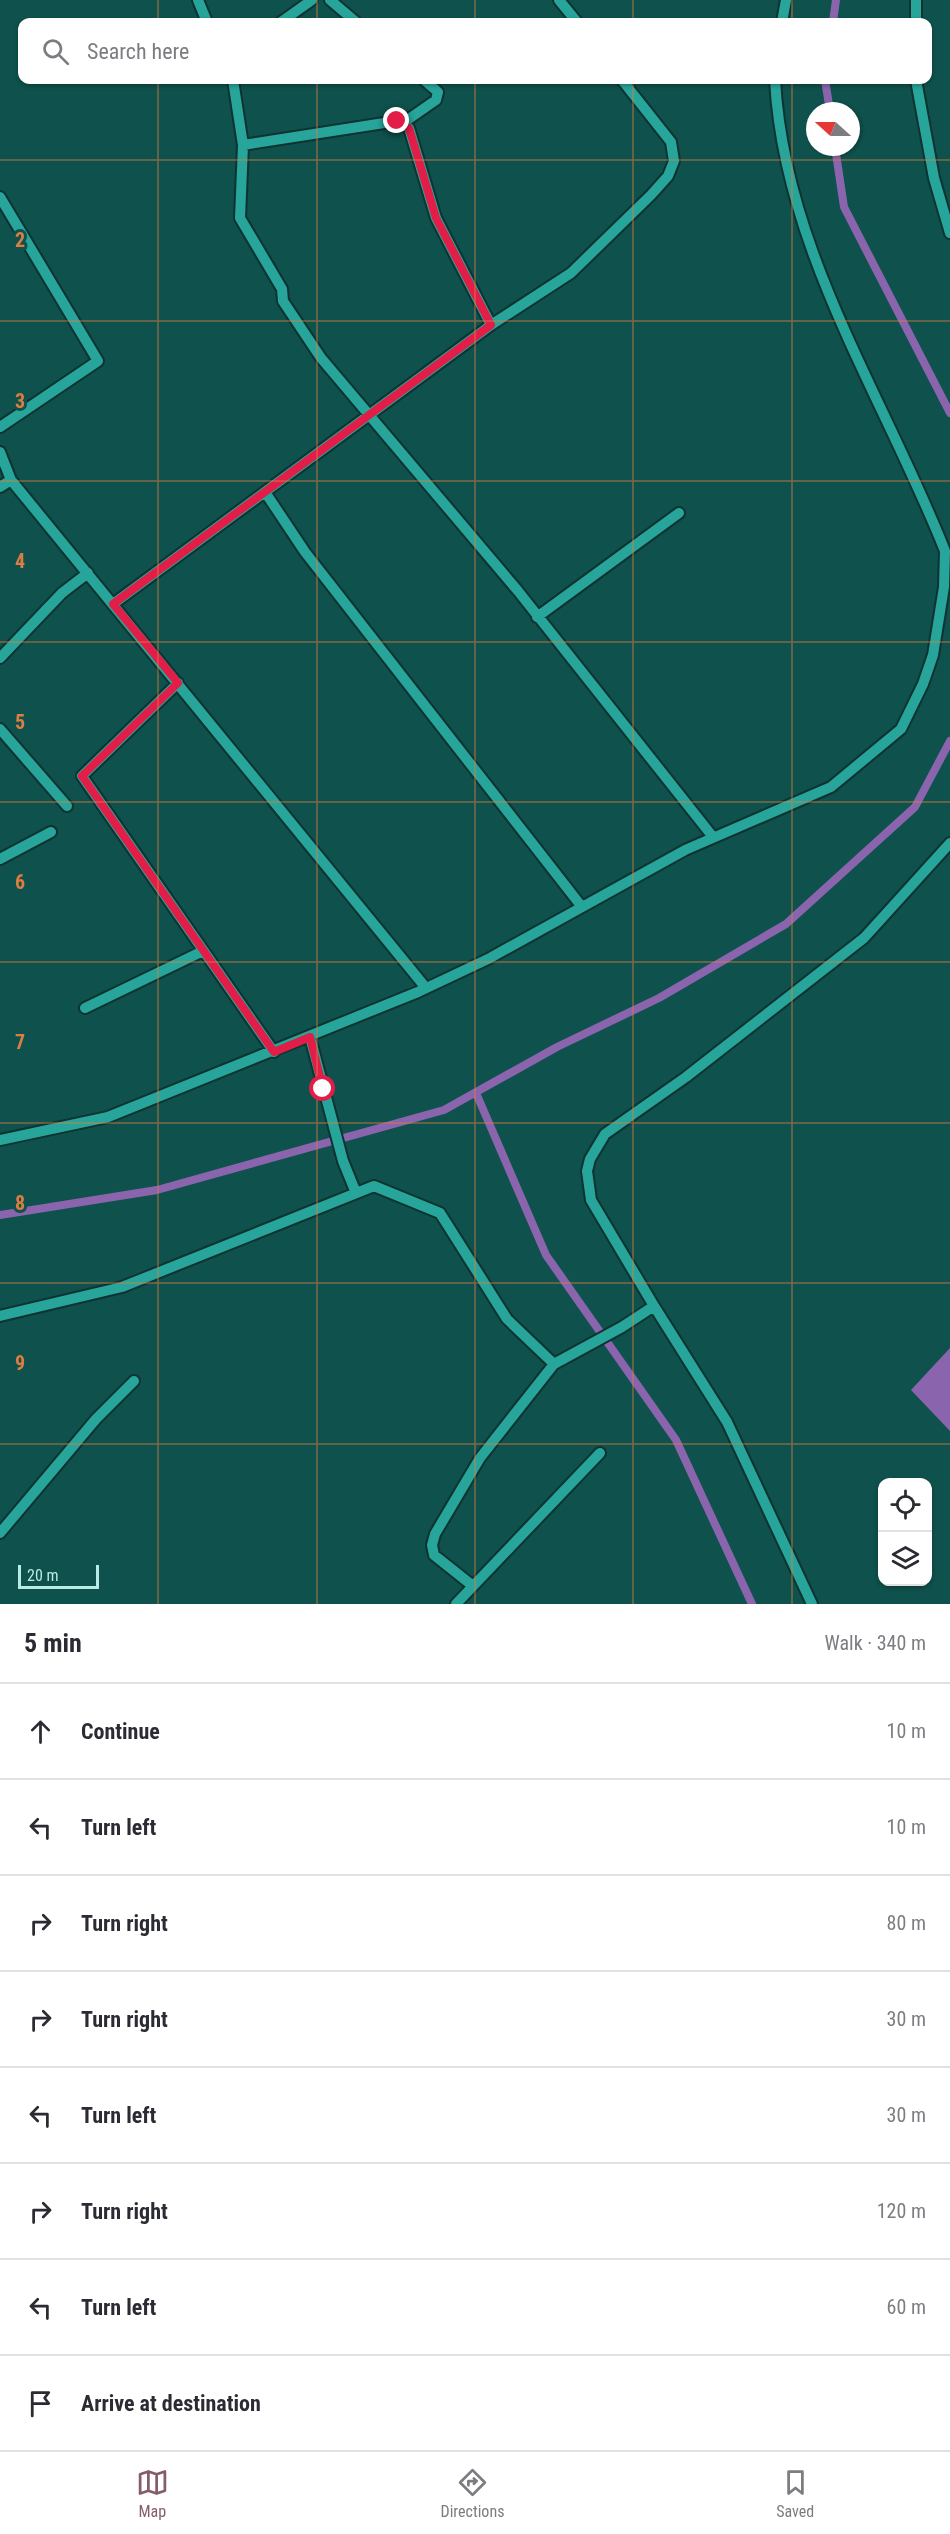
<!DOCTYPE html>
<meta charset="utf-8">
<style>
body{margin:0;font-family:"Roboto Condensed",sans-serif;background:#f2f2f3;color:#2b2b33}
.controls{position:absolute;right:18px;bottom:18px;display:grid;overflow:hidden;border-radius:12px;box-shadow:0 2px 4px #0004}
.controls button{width:54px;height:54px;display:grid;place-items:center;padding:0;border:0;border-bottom:2px solid #e1e1e2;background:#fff;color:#2b2b33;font:30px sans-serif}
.compass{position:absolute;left:806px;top:102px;width:54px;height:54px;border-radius:50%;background:#fff;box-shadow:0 2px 4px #0004;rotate:291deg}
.scale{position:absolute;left:18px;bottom:15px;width:81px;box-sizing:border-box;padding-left:6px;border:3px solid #b8ebe5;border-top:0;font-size:16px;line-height:21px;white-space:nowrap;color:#b8ebe5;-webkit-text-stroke:4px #0f514c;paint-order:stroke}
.stop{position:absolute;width:18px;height:18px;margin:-14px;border:4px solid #e11d48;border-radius:50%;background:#fff}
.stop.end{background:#e11d48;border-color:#fff;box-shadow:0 2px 6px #0008}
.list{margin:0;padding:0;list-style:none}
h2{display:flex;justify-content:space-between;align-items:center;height:78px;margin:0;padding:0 24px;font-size:26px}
h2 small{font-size:20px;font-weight:400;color:#7c7c81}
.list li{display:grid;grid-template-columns:39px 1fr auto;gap:18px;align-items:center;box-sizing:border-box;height:96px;padding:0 24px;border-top:2px solid #e1e1e2}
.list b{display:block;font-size:22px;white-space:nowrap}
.list em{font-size:20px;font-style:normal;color:#7c7c81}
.icon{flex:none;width:33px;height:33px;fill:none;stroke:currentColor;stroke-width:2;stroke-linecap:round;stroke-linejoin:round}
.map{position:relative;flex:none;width:950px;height:1604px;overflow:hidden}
.search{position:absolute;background:#fff;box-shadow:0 2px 4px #0004;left:18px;right:18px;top:18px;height:66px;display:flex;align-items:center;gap:15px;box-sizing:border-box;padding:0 21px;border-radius:12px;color:#7c7c81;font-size:22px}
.sheet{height:846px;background:#fff}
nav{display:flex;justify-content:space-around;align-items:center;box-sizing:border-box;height:84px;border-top:2px solid #e1e1e2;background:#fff;font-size:16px;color:#7c7c81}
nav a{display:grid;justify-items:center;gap:3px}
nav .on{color:#855d69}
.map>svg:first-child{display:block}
.water{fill:#8a65ad}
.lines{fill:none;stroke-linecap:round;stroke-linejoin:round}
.stream{stroke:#8a65ad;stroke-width:8}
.minor-casing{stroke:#0e3330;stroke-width:14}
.minor{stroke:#27a59b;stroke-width:10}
.route{stroke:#e11d48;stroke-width:8}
.grid{fill:none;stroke:#dc7e42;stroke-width:1.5;stroke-opacity:0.55}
.grid-label{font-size:20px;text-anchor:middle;font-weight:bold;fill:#dc7e42;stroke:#0f514c;stroke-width:6;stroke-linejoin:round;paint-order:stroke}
</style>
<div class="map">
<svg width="950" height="1604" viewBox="0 0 950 1604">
<rect width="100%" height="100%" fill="#0f514c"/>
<path class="water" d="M950,1348V1431L911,1390Z"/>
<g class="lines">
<path class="stream" d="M833,22L836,0
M825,80L830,111
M835,147L844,207L950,413
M476,1093L546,1255L676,1440L752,1604
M0,1215L157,1190L444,1110L557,1047L659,998L786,924L915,807L950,741"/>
<g class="minor-casing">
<path id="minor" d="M198,0L207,22
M330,0L356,22
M559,0L577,22
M916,0V22
M281,22L312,0
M782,22L786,0
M233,80L243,145L240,218L282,289L283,301L321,358L518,591L713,837
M916,80L934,178L950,233
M403,123L436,100L438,92L424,80
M243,145L397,121L409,128L436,218L491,325
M0,197L98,361L0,427
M0,452L11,480
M0,487L11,480L426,988
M265,492L305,552L582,907
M113,604L491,325L571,273L651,195L668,176L674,161L671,142L622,80
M537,617L679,513
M0,658L62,593L88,573
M178,683L82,776L274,1052
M0,729L67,806
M0,859L51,832
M85,1008L203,951
M310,1037L343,1161L356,1193
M0,1140L108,1117L418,992L488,959L685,850L831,787L901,729L923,684L933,655L944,587L945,551C884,397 784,249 775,80
M654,1306L727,1422L812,1604
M0,1316L122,1287L374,1186L440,1213L507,1319L554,1364L622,1327L654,1306L591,1200L587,1171L590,1159L605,1134L686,1077L864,938L950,843
M0,1533L96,1419L134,1381
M473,1586L434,1555L432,1545L435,1534L480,1458L554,1364
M456,1604L600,1453"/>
</g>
<use href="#minor" class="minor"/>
</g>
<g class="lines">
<path class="route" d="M323,1089L310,1037L274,1052L82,776L178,683L113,604L491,325L436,218L409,128L397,121"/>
</g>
<path class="grid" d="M158,0V22M317,0V22M475,0V22M633,0V22M792,0V22M158,80V1604M317,80V1604M475,80V1604M633,80V1604M792,80V1604M0,160H950M0,321H950M0,481H950M0,642H950M0,802H950M0,962H950M0,1123H950M0,1283H950M0,1444H950"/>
<g class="grid-label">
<text x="20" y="247">2</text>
<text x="20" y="408">3</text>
<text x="20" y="568">4</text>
<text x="20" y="729">5</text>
<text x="20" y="889">6</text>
<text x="20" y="1049">7</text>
<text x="20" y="1210">8</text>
<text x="20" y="1370">9</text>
</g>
</svg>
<div class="controls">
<button><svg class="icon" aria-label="locate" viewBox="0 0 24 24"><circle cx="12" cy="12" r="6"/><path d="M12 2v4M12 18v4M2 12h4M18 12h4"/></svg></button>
<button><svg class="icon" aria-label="layers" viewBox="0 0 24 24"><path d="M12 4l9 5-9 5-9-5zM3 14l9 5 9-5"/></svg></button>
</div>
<svg class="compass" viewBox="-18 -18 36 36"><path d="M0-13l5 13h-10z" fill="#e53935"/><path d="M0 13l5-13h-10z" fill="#7c7c81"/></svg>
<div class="scale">20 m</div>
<div class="stop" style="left:323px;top:1089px"></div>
<div class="stop end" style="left:397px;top:121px"></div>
<div class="search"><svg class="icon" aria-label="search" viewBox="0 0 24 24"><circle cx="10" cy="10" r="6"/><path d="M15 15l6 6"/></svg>Search here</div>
</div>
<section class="sheet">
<h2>5 min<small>Walk · 340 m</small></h2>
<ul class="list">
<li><svg class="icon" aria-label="ahead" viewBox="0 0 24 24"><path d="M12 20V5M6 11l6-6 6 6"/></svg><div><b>Continue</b></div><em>10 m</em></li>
<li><svg class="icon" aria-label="left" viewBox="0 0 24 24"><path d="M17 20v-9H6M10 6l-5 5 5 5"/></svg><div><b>Turn left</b></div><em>10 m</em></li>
<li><svg class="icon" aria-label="right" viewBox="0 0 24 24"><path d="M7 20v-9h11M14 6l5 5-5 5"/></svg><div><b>Turn right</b></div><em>80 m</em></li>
<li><svg class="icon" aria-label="right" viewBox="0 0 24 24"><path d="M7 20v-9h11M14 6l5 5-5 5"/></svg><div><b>Turn right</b></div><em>30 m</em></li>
<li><svg class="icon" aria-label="left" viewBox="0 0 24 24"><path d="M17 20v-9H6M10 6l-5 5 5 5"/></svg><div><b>Turn left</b></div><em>30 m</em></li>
<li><svg class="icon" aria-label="right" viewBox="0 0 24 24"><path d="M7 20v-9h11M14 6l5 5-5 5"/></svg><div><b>Turn right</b></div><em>120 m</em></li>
<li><svg class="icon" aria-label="left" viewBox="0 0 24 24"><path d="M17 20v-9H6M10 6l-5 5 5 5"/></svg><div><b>Turn left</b></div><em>60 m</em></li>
<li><svg class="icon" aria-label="arrive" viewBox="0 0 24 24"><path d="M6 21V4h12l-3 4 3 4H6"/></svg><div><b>Arrive at destination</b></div></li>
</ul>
</section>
<nav>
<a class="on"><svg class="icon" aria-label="map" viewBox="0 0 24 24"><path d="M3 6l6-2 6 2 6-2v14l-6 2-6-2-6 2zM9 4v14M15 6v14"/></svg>Map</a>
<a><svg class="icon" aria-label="directions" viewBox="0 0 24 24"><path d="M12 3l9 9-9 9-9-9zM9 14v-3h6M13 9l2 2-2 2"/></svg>Directions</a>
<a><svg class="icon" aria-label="saved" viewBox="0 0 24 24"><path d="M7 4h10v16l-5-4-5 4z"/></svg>Saved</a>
</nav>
